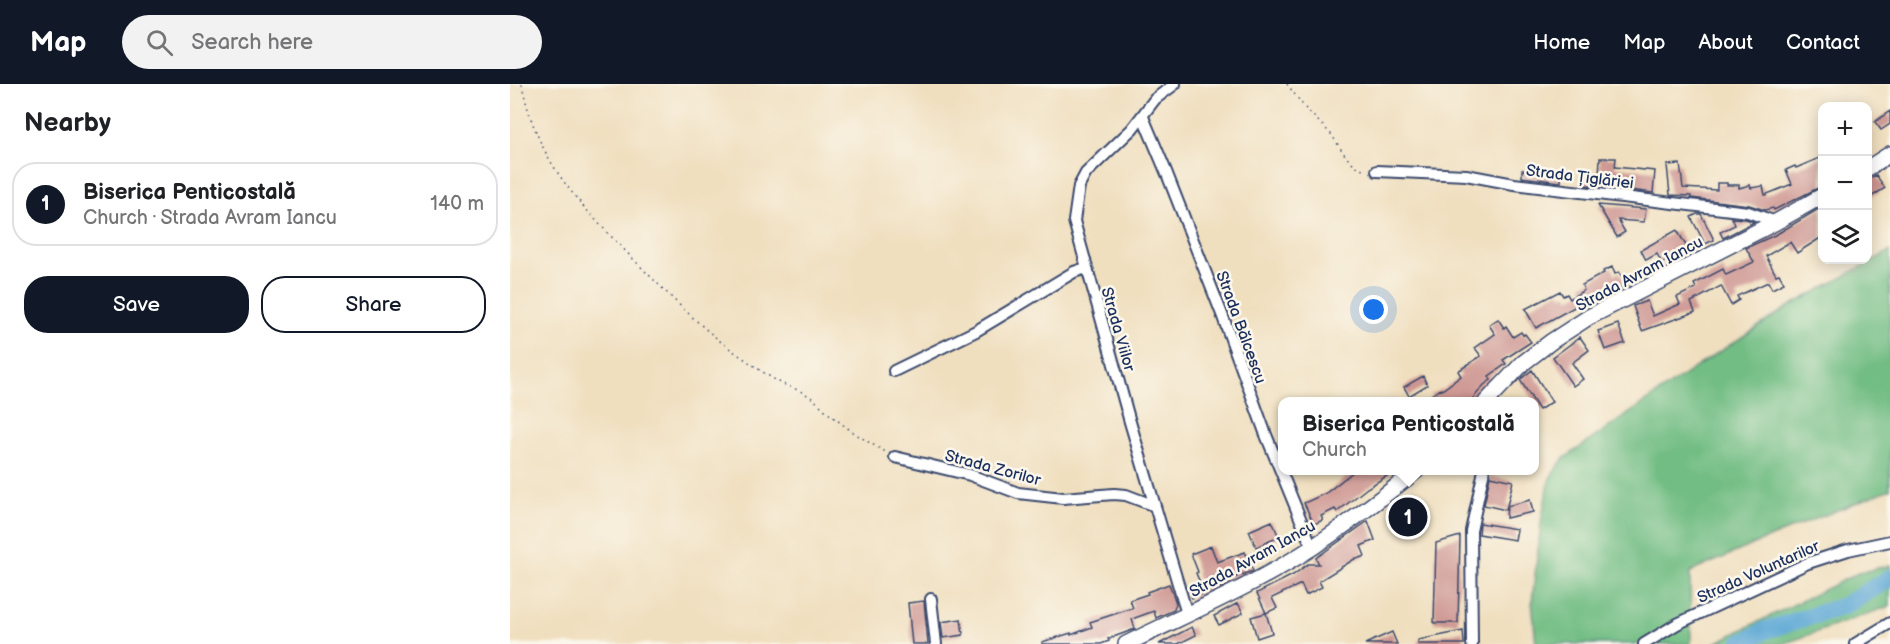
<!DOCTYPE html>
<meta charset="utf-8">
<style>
body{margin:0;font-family:"Balsamiq Sans",sans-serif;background:#f2f2f2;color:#202124}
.controls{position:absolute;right:18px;top:18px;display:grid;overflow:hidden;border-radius:12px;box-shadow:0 3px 15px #0003}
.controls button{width:54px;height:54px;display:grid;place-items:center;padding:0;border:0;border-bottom:2px solid #e0e0e0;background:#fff;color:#202124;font:30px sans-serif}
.you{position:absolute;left:864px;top:226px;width:21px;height:21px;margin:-15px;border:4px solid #fff;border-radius:50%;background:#1a73e8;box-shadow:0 0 0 9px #1a73e833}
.badge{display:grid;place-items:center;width:39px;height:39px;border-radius:50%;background:#111827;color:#fff;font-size:20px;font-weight:700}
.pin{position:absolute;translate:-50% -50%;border:3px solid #fff;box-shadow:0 2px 6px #0006}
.popup{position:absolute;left:768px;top:313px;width:261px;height:78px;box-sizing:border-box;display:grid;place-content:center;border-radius:12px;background:#fff;filter:drop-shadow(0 2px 4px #0005);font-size:20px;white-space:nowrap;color:#757577}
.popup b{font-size:22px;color:#202124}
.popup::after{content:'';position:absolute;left:50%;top:100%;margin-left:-12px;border:12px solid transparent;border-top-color:#fff}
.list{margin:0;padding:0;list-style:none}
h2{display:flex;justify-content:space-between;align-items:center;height:78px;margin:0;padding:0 24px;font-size:26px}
h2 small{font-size:20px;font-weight:400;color:#757577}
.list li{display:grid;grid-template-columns:39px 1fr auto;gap:18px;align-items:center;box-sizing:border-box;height:84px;margin:0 12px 12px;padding:0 12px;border:2px solid #e0e0e0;border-radius:24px}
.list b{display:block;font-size:22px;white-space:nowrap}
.list p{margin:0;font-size:20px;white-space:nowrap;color:#757577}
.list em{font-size:20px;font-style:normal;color:#757577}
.actions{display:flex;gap:12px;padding:18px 24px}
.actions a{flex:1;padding:14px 0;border:2px solid #111827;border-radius:24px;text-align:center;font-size:21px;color:#111827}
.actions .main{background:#111827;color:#fff}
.icon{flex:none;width:33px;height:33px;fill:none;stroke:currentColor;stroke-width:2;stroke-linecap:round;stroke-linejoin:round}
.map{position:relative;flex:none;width:1380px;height:560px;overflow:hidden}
header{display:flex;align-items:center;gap:36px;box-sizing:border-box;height:84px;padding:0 30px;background:#111827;color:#fff}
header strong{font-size:28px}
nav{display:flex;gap:33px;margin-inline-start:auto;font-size:21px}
.search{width:420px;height:54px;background:#f2f2f2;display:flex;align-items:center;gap:15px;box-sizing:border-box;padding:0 21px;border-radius:33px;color:#757577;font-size:22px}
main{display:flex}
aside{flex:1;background:#fff}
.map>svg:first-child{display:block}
.forest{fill:#72bd84;stroke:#467671;stroke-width:1.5}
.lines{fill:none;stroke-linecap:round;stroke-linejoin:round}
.river{stroke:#5da8d5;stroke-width:18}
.building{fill:#ce9692}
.minor-casing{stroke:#3b496d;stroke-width:14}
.secondary-casing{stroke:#3b496d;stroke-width:18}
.path{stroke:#3b496d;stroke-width:1.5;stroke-dasharray:1.5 4.5;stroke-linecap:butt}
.minor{stroke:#fff;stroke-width:10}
.secondary{stroke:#fff;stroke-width:15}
.labels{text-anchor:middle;stroke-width:5;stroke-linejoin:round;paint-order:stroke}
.street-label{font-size:16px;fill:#1b2f5e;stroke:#fbf7ec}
</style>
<header>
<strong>Map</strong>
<div class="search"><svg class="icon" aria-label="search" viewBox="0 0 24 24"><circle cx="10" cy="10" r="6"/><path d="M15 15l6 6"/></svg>Search here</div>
<nav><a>Home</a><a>Map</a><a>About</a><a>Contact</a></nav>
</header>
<main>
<aside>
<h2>Nearby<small></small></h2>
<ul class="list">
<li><span class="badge">1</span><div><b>Biserica Penticostală</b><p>Church · Strada Avram Iancu</p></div><em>140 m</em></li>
</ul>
<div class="actions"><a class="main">Save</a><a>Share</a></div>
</aside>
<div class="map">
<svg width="1380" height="560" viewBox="0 0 1380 560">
<rect width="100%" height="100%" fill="#fbf7ec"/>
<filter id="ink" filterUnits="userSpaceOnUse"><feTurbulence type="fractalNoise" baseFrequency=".0167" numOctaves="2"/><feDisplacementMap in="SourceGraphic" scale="12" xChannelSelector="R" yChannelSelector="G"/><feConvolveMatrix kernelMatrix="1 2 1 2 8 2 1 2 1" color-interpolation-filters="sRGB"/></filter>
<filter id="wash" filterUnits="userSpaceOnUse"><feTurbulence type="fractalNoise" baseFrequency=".008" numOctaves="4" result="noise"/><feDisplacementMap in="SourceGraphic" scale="24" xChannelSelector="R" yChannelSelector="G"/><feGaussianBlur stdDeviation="1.35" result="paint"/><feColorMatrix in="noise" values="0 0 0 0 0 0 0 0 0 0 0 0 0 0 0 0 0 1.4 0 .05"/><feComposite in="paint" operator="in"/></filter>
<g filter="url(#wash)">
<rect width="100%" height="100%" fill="#f0dfbf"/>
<path class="forest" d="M1380,167V405L1263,452L1180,488L1181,560H1026L1022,517L1032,431L1040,394L1053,375L1186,283L1278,223Z
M1380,481V522L1273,560H1203L1348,489Z"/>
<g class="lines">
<path class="river" d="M1230,560L1256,546L1334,522L1380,494"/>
</g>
<g id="blocks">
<path class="building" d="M1380,27V40L1371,46L1365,38Z
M1312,73V102L1264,126L1263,124L1255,126L1239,121L1181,114V112L1160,111L1157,81L1170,80L1173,104L1207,106V99H1217V101H1229V104L1240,101L1241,104L1253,102L1255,111L1282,100L1276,86L1285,82L1286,84Z
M1090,74H1106L1105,83L1145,87L1143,109L1112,105V103L1074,101V93H1089Z
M1012,86L1051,89V98L1012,93Z
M1366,91L1375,104L1361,113L1358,108V95Z
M1088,121L1136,125L1134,138L1108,136L1115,148L1107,153Z
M1310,124L1312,129V153L1287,169L1280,158L1256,172L1266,191L1269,190L1274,199L1262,205L1258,198L1227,212L1229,216L1221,221L1211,202L1181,218L1185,228L1132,247L1123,222L1137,217L1143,232L1170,220L1167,213L1186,204L1184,200L1213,185L1216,191L1244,178L1236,164L1267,150Z
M1187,130H1191L1204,156L1195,160L1181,133Z
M1222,134L1236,135L1244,138L1213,154L1210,148L1225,141Z
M1167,146L1178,165L1152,179L1147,170L1136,176L1131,166Z
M1102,183L1105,190L1109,188L1118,201L1082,220L1079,215L1026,244L1015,225L1050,207L1053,212L1057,210L1060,215L1074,206L1072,201L1094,189L1093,187Z
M988,235L994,244L996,242L1003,253L1011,248L1013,251L1015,250L1021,258L993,276L996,280L979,292L981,296L974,301L960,318H925L921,311L931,305L932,306L951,292L948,287L971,272L965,264L985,250L979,241Z
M1108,240L1115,259L1095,266L1088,247Z
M1070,253L1079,266L1062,279L1073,295L1063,302L1043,273Z
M1022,286L1042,318L1029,326L1010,296Z
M913,292L917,301L899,312L894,303Z
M844,387H885L857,404L827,428L825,425L811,432L813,436L804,440L794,419L816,409Z
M980,392L1003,397L996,426L974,421Z
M896,415L915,439L899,450L882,426Z
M1020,416L1023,428L996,434L997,422Z
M762,437L769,453L746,463L739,447Z
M858,437L865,456L851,462L855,472L847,475L846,474L809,497L812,503L796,511L791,500L762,514L767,524L756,529L747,509L783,491L798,480H809L806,474Z
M970,439L1007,445L1005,456L969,450Z
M950,452L948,539H924L926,459Z
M701,462L707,478L735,468L743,487L714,497L715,501L682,514L678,503L690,499L686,489L688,488L681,470Z
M659,500L666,519L664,526L646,534L644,527L622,535L625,545L598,555L599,557L591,560H532V558L561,549V551L582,543L580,538L623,524L620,516L638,510L637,508Z
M414,517L418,560H402L398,519Z
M728,519L733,529L709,541L704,532Z
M756,529L762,549L747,554L741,533Z
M451,535L453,551L433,554L431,538Z
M682,543L686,551L668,560H649Z
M953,547L954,560H908V556Z
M882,548L887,560H855Z"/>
</g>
</g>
<g filter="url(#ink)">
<use href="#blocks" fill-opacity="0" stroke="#3b496d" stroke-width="1.5"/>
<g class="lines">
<g class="minor-casing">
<path id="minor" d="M665,0L645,15L622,45L576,89L569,102L564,137L620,338L677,530
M633,33L657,90L713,233L756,351L802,463
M867,87L956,91L1004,100L1238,128L1266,138
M384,287L466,247L564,188L576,184
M385,373L460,391L508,409L553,414L604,410L616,411L645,422
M421,515L426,560
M962,560L961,447L974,386
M1134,560L1167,540L1298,479L1338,466L1380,457
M1345,560L1380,539"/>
</g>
<g class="secondary-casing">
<path id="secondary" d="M1358,84L1380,70
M976,318L1013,279L1042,257L1079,233L1266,138L1312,112
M616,560C679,529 745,501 803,463C839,439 873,413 907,386"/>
</g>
<path class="path" d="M12,0C28,84 75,125 131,183C164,216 197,250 236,276C247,284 259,293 271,299C281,304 294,307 303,315C311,321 318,330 327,336C342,348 359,359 376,368
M777,0L795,24L821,50L837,74L850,85L856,87"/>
<use href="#minor" class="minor"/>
<use href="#secondary" class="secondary"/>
</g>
</g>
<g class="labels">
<g class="street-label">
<text transform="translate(1070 92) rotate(7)" y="6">Strada Țiglăriei</text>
<text transform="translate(1129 189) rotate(-28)" y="6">Strada Avram Iancu</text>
<text transform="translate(732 243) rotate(70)" y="6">Strada Bălcescu</text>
<text transform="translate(609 245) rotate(74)" y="6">Strada Viilor</text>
<text transform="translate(483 383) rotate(15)" y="6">Strada Zorilor</text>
<text transform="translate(742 474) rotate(-29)" y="6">Strada Avram Iancu</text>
<text transform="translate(1248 487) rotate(-24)" y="6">Strada Voluntarilor</text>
</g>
</g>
</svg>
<div class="controls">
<button>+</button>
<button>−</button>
<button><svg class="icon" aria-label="layers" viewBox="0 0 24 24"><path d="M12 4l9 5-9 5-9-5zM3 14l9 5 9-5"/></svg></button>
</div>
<div class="you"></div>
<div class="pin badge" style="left:898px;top:433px">1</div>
<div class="popup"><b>Biserica Penticostală</b>Church</div>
</div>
</main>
